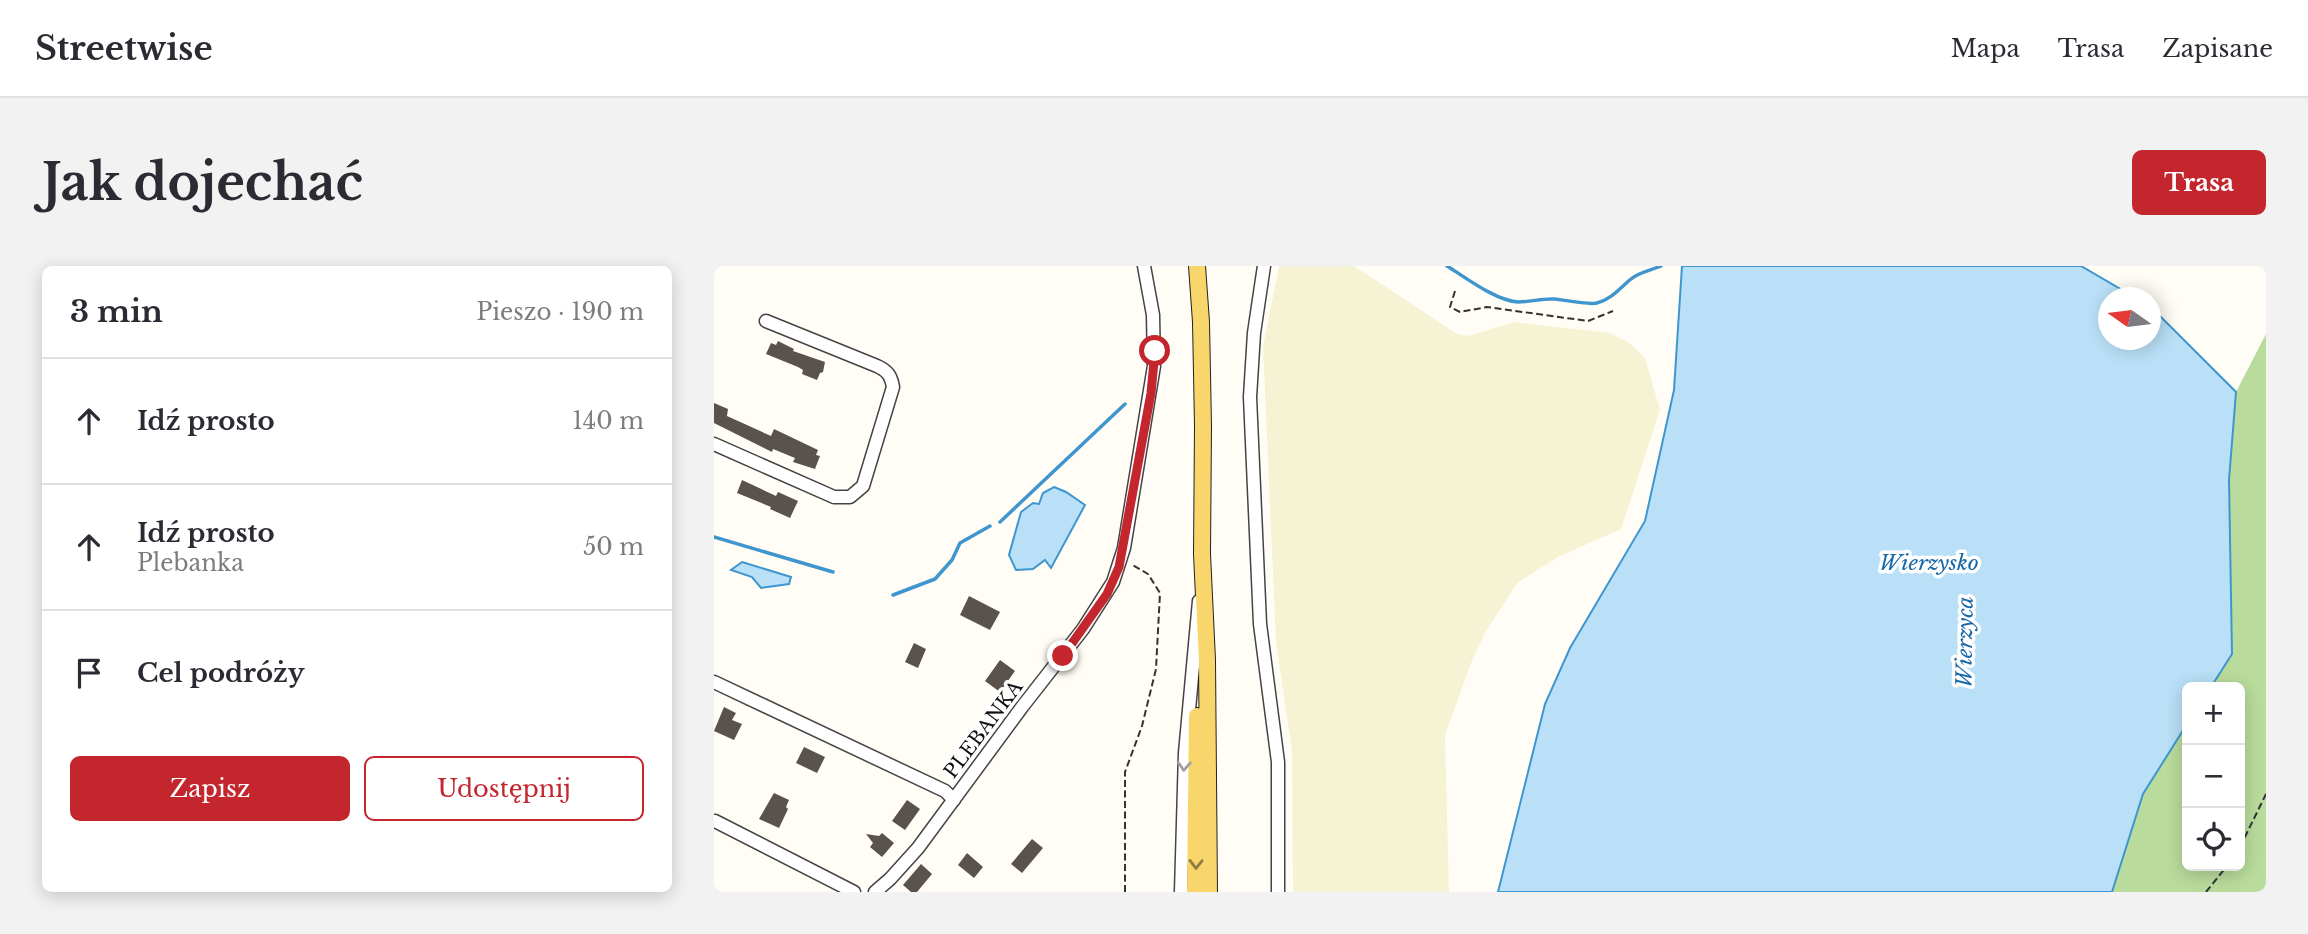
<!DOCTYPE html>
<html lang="pl">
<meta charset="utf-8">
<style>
body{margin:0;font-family:"Libre Baskerville",serif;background:#f2f2f3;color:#2b2b33}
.controls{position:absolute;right:21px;bottom:21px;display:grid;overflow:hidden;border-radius:10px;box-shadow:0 4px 18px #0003}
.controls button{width:63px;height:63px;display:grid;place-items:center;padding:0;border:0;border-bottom:2px solid #e1e1e2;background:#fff;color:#2b2b33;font:35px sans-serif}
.compass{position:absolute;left:1384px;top:21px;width:63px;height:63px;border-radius:50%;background:#fff;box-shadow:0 4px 18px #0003;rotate:284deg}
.stop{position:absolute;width:21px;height:21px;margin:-16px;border:5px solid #c4262e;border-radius:50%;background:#fff}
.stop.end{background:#c4262e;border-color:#fff;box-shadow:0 2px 7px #0008}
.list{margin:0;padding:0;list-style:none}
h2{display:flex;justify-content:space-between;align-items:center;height:91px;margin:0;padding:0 28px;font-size:30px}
h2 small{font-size:23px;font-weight:400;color:#7c7c81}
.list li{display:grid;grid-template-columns:46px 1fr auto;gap:21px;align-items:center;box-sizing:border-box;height:126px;padding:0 28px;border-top:2px solid #e1e1e2}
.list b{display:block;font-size:26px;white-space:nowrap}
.list p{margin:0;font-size:23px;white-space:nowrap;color:#7c7c81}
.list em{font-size:23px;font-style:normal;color:#7c7c81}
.actions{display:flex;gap:14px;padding:21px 28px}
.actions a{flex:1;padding:16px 0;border:2px solid #c4262e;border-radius:10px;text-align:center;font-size:24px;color:#c4262e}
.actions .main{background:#c4262e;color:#fff}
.icon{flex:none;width:38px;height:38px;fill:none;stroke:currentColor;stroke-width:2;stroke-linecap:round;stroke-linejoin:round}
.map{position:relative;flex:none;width:1552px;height:626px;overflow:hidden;border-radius:10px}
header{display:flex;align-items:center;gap:42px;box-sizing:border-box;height:98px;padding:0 35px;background:#fff;border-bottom:2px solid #e1e1e2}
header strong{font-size:33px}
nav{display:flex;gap:38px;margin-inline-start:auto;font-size:24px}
.intro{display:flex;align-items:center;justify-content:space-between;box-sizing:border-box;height:168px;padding:0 42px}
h1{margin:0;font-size:49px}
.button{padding:18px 32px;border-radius:10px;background:#c4262e;color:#fff;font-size:24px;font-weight:700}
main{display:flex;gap:42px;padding:0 42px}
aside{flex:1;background:#fff;border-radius:10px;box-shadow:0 4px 18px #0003}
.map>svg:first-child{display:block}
.farmland{fill:#f6f3d4}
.forest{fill:#b9dc9c}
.water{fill:#b9e0f7;stroke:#3f96cf;stroke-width:2}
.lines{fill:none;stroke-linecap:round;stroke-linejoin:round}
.stream{stroke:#3f96cf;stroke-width:3.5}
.building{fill:#5a524d}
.minor-casing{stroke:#444;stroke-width:15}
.major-casing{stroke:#222;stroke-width:18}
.path{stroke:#333;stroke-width:2;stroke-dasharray:7 3.5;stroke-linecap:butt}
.minor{stroke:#fff;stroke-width:12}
.major{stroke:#f9d66b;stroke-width:16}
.oneway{stroke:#a0a0a0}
.oneway2{stroke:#917d42}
.route{stroke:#c4262e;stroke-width:9}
.labels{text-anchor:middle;stroke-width:7;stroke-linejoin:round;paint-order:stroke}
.street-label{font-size:19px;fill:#111;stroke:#fff}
.water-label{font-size:21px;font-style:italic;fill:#1768a6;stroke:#fff}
</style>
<header>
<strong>Streetwise</strong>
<nav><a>Mapa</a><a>Trasa</a><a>Zapisane</a></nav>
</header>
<div class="intro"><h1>Jak dojechać</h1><a class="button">Trasa</a></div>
<main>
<aside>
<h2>3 min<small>Pieszo · 190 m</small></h2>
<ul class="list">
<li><svg class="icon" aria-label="ahead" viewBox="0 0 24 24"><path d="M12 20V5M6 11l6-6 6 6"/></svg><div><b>Idź prosto</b></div><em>140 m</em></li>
<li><svg class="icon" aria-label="ahead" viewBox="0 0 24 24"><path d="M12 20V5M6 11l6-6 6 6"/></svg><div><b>Idź prosto</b><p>Plebanka</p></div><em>50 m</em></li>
<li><svg class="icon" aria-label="arrive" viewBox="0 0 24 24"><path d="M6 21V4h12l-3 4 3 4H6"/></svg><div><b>Cel podróży</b></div></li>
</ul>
<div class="actions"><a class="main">Zapisz</a><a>Udostępnij</a></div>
</aside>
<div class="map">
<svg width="1552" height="626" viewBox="0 0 1552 626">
<rect width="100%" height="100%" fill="#fffdf5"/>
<path class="farmland" d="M565,0H640L743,68L755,70L800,56L896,67L914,76L931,92L946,144L907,263L844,291L803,317L771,367L757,397L731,469L735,626H579L578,486L562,376L549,81Z"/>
<path class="forest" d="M1552,68V626H1398L1429,528L1473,458V600H1526V421H1497L1518,388L1515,214L1522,126Z"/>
<path class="water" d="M968,0H1367L1420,31L1394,32V74H1436L1437,41L1522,126L1515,214L1518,388L1497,421H1473V458L1429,528L1398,626H784L831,438L856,382L931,255L960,124Z
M340,221L352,226L371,239L337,302L331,294L319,303L302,304L295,289L307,246L319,237L325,238L329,227Z
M28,296L77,311L75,318L47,322L38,311L17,304Z"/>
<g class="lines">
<path class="stream" d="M733,0C751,11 782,35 804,36C817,36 829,32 841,33C850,34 875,39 883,37C898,33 906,22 917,13C925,6 938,4 947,0
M286,256L411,138
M0,271L119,306
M179,329L221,313L238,294L246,277L276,260"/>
</g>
<path class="building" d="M64,75L80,83L79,85L111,96L109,106L106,107L103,114L88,108L89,104L84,101L52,88L57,77L62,79Z
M0,137L14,143L13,150L57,170L60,163L104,184L102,189L106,190L101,203L79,196L81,192L59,183L58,186L0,157Z
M28,214L62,230L64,226L84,235L76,252L56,243L57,241L23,227Z
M255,330L286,346L276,364L246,349Z
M200,377L212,383L204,402L191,396Z
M286,394L301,405L286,426L271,415Z
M10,441L22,447L18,454L28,458L20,474L0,465Z
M90,481L111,491L103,507L82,497Z
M60,527L75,534L72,541L74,543L65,562L45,553Z
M193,534L206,543L191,564L178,555Z
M168,567L180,577L168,591L156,581L159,577L152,568L165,570Z
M318,573L329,582L308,607L297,598Z
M253,587L269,601L260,612L244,599Z
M207,598L218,608L203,626H197L189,619Z"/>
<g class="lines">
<g class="minor-casing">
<path id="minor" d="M550,0L540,67L536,131L546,358L564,496V626
M0,178L120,231H136L149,220L179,121C177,110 174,105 163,100L52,55
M0,416L231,525L240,534
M1,555L140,626
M161,626L176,613L204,582L308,441L369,363L399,316L410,282L440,100L439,49L430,0
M467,626L471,487L485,335"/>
</g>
<g class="major-casing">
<path id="major" d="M483,0L487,56L489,160L488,288L493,394L495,626
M481,626L483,450"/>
</g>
<path class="path" d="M741,25L736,41L746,46L773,41L874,55L899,45
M1526,581L1552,528
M411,626V506L428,460L442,403L446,327L434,308L417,298
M1492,626L1513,600"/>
<use href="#minor" class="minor"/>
<use href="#major" class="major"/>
</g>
<defs><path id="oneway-chevron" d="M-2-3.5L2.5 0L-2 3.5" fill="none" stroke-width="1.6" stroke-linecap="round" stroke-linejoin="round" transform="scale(1.75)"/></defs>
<use class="oneway" href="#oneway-chevron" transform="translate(470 500) rotate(93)"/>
<use class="oneway2" href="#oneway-chevron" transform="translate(482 598) rotate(91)"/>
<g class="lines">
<path class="route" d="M349,390L393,328L405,301L437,127L441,85"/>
</g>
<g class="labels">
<g class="street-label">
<text transform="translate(269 463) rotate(-53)" y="7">PLEBANKA</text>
</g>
<g class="water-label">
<text x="1215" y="304">Wierzysko</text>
<text transform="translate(1251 376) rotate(-89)" y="7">Wierzyca</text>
</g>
</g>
</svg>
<div class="controls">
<button>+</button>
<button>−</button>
<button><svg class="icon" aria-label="locate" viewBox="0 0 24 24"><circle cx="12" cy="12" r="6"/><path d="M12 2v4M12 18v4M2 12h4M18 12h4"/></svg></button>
</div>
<svg class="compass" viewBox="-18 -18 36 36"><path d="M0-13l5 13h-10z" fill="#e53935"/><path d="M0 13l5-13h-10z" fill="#7c7c81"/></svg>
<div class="stop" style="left:441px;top:85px"></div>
<div class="stop end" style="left:349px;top:390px"></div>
</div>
</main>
